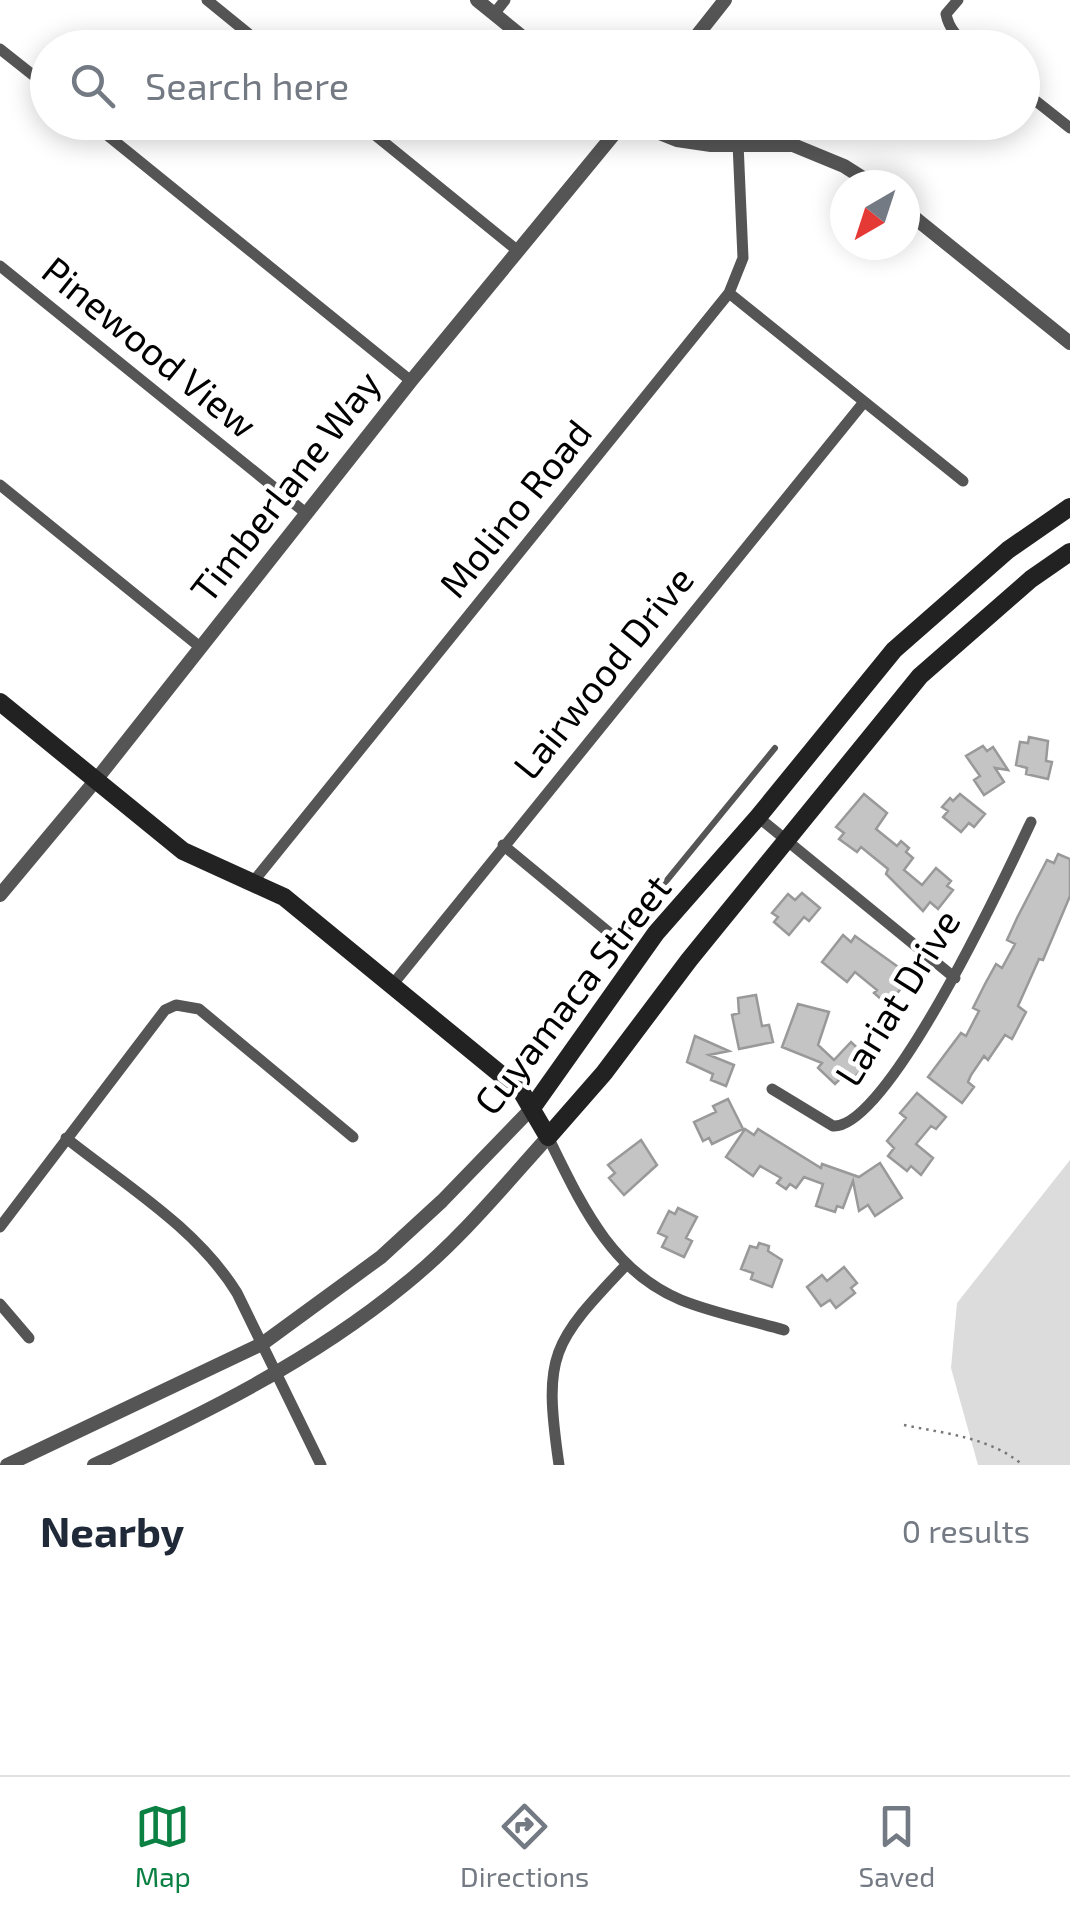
<!DOCTYPE html>
<style>
body{margin:0;font-family:"Exo 2",sans-serif;background:#f2f2f3;color:#1f2937}
.compass{position:absolute;left:830px;top:170px;width:90px;height:90px;border-radius:50%;background:#fff;box-shadow:0 5px 25px #0003;rotate:219deg}
.list{margin:0;padding:0;list-style:none}
h2{display:flex;justify-content:space-between;align-items:center;height:130px;margin:0;padding:0 40px;font-size:42px}
h2 small{font-size:32px;font-weight:400;color:#747a83}
.icon{flex:none;width:55px;height:55px;fill:none;stroke:currentColor;stroke-width:2;stroke-linecap:round;stroke-linejoin:round}
.map{position:relative;flex:none;width:1070px;height:1465px;overflow:hidden}
.search{position:absolute;background:#fff;box-shadow:0 5px 25px #0003;left:30px;right:30px;top:30px;height:110px;display:flex;align-items:center;gap:25px;box-sizing:border-box;padding:0 35px;border-radius:55px;color:#747a83;font-size:38px}
.sheet{height:310px;background:#fff}
nav{display:flex;justify-content:space-around;align-items:center;box-sizing:border-box;height:140px;border-top:2px solid #e0e1e3;background:#fff;font-size:28px;color:#747a83}
nav a{display:grid;justify-items:center;gap:5px}
nav .on{color:#0b8043}
.map>svg:first-child{display:block}
.green{fill:#dcdcdc}
.building{fill:#c4c4c4;stroke:#999;stroke-width:2.5}
.lines{fill:none;stroke-linecap:round;stroke-linejoin:round}
.path{stroke:#777;stroke-width:2.5;stroke-dasharray:2.5 5;stroke-linecap:butt}
.service{stroke:#555;stroke-width:6}
.minor{stroke:#555;stroke-width:11}
.tertiary{stroke:#555;stroke-width:14}
.secondary{stroke:#222;stroke-width:18}
.labels{text-anchor:middle;stroke-width:9;stroke-linejoin:round;paint-order:stroke}
.street-label{font-size:38px;fill:#000;stroke:#fff}
</style>
<div class="map">
<svg width="1070" height="1465" viewBox="0 0 1070 1465">
<rect width="100%" height="100%" fill="#fff"/>
<path class="green" d="M1070,1160V1465H978L951,1368L957,1303Z"/>
<path class="building" d="M1029,737L1048,741L1046,761L1052,762L1048,779L1026,774L1027,768L1016,765L1020,742L1028,743Z
M983,746L987,751L993,747L1008,770L995,768L1004,782L984,795L974,780L980,776L966,756Z
M864,794L887,813L876,829L897,846L901,841L909,848L906,852L913,858L904,870L922,885L936,868L951,881L947,886L953,890L938,909L930,902L923,911L886,874L888,869L861,847L857,852L839,839L844,833L836,827Z
M960,794L985,814L974,827L969,823L961,832L943,817L948,811L942,807L950,798L953,801Z
M1058,854L1070,859V896L1043,960L1039,959L1018,1006L1026,1012L1012,1039L1005,1035L988,1060L984,1056L971,1075L968,1082L974,1087L962,1103L928,1077L961,1033L966,1036L979,1011L973,1008L985,984L996,964L1002,968L1015,944L1007,940L1017,918L1047,860L1054,863Z
M802,893L820,908L809,921L804,917L789,935L774,922L778,917L772,913L788,894L795,900Z
M843,935L851,942L855,936L901,969L897,974L906,982L892,1000L886,995L882,1000L874,993L877,990L855,972L847,982L822,962Z
M756,995L762,1026L769,1025L773,1042L739,1049L732,1015L739,1013L738,998Z
M798,1004L829,1012L818,1045L834,1060L851,1042L866,1056L861,1061L866,1065L849,1083L842,1077L835,1084L818,1068L822,1063L782,1047Z
M695,1036L729,1051L709,1055L734,1065L726,1086L711,1080L713,1074L687,1062Z
M917,1093L946,1117L936,1129L931,1126L916,1144L933,1158L921,1175L911,1166L907,1171L888,1156L894,1148L887,1141L906,1118L900,1113Z
M728,1099L743,1129L712,1144L709,1138L703,1141L694,1122L716,1112L713,1106Z
M745,1129L754,1135L758,1129L821,1168L822,1164L859,1177L880,1163L902,1198L875,1216L868,1205L859,1211L853,1181L843,1208L837,1206L835,1212L816,1206L823,1184L804,1177L796,1188L790,1184L786,1189L777,1183L781,1178L760,1166L753,1176L726,1157Z
M641,1140L657,1165L624,1195L609,1178L615,1173L608,1165Z
M678,1208L697,1217L686,1238L692,1241L684,1257L662,1247L667,1237L658,1233L669,1211L675,1214Z
M759,1243L769,1246L768,1251L782,1260L772,1287L751,1279L753,1273L741,1269L750,1246L757,1248Z
M844,1267L857,1283L851,1288L855,1293L836,1308L830,1300L821,1306L807,1287L822,1275L827,1281Z"/>
<g class="lines">
<path class="path" d="M904,1425C947,1434 989,1437 1023,1465"/>
<path class="service" d="M613,935L623,934L775,748"/>
<path class="minor" d="M207,0L266,48
M958,0L946,14C949,30 959,38 971,48
M494,14L505,0
M0,49L48,87
M1022,90L1070,128
M91,122L411,381
M359,122L518,251
M0,266L307,514
M729,293L963,481
M0,485L200,647
M758,817L955,978
M503,845L612,935
M253,882L729,293L743,258L738,143
M393,984L864,402
M772,1089L833,1126C888,1130 1007,873 1031,822
M548,1137C580,1201 609,1270 681,1300C713,1313 750,1320 784,1330
M66,1138C125,1185 197,1228 237,1293L321,1465
M0,1227L165,1010L176,1005L199,1009L353,1137
M0,1304L29,1338
M559,1465C543,1354 551,1344 627,1264"/>
<path class="tertiary" d="M477,0L536,48
M687,48L725,0
M632,122L677,140L711,145H793L844,166L874,185
M905,210L1070,343
M0,895L96,780L411,381L624,122
M7,1465L262,1344L381,1257L442,1201L532,1108
M94,1465C203,1414 310,1362 404,1285C458,1242 502,1188 548,1137"/>
<path class="secondary" d="M0,702L183,851L284,897L521,1091L548,1137L604,1073L689,960L920,676L1031,579L1070,552
M532,1108L656,933L758,817L894,650L1008,550L1070,507"/>
</g>
<g class="labels">
<g class="street-label">
<text transform="translate(149 348) rotate(39)" y="13">Pinewood View</text>
<text transform="translate(286 487) rotate(-52)" y="13">Timberlane Way</text>
<text transform="translate(516 509) rotate(-51)" y="13">Molino Road</text>
<text transform="translate(604 673) rotate(-51)" y="13">Lairwood Drive</text>
<text transform="translate(573 995) rotate(-52)" y="13">Cuyamaca Street</text>
<text transform="translate(898 998) rotate(-58)" y="13">Lariat Drive</text>
</g>
</g>
</svg>
<svg class="compass" viewBox="-18 -18 36 36"><path d="M0-13l5 13h-10z" fill="#e53935"/><path d="M0 13l5-13h-10z" fill="#747a83"/></svg>
<div class="search"><svg class="icon" aria-label="search" viewBox="0 0 24 24"><circle cx="10" cy="10" r="6"/><path d="M15 15l6 6"/></svg>Search here</div>
</div>
<section class="sheet">
<h2>Nearby<small>0 results</small></h2>
<ul class="list">
</ul>
</section>
<nav>
<a class="on"><svg class="icon" aria-label="map" viewBox="0 0 24 24"><path d="M3 6l6-2 6 2 6-2v14l-6 2-6-2-6 2zM9 4v14M15 6v14"/></svg>Map</a>
<a><svg class="icon" aria-label="directions" viewBox="0 0 24 24"><path d="M12 3l9 9-9 9-9-9zM9 14v-3h6M13 9l2 2-2 2"/></svg>Directions</a>
<a><svg class="icon" aria-label="saved" viewBox="0 0 24 24"><path d="M7 4h10v16l-5-4-5 4z"/></svg>Saved</a>
</nav>
